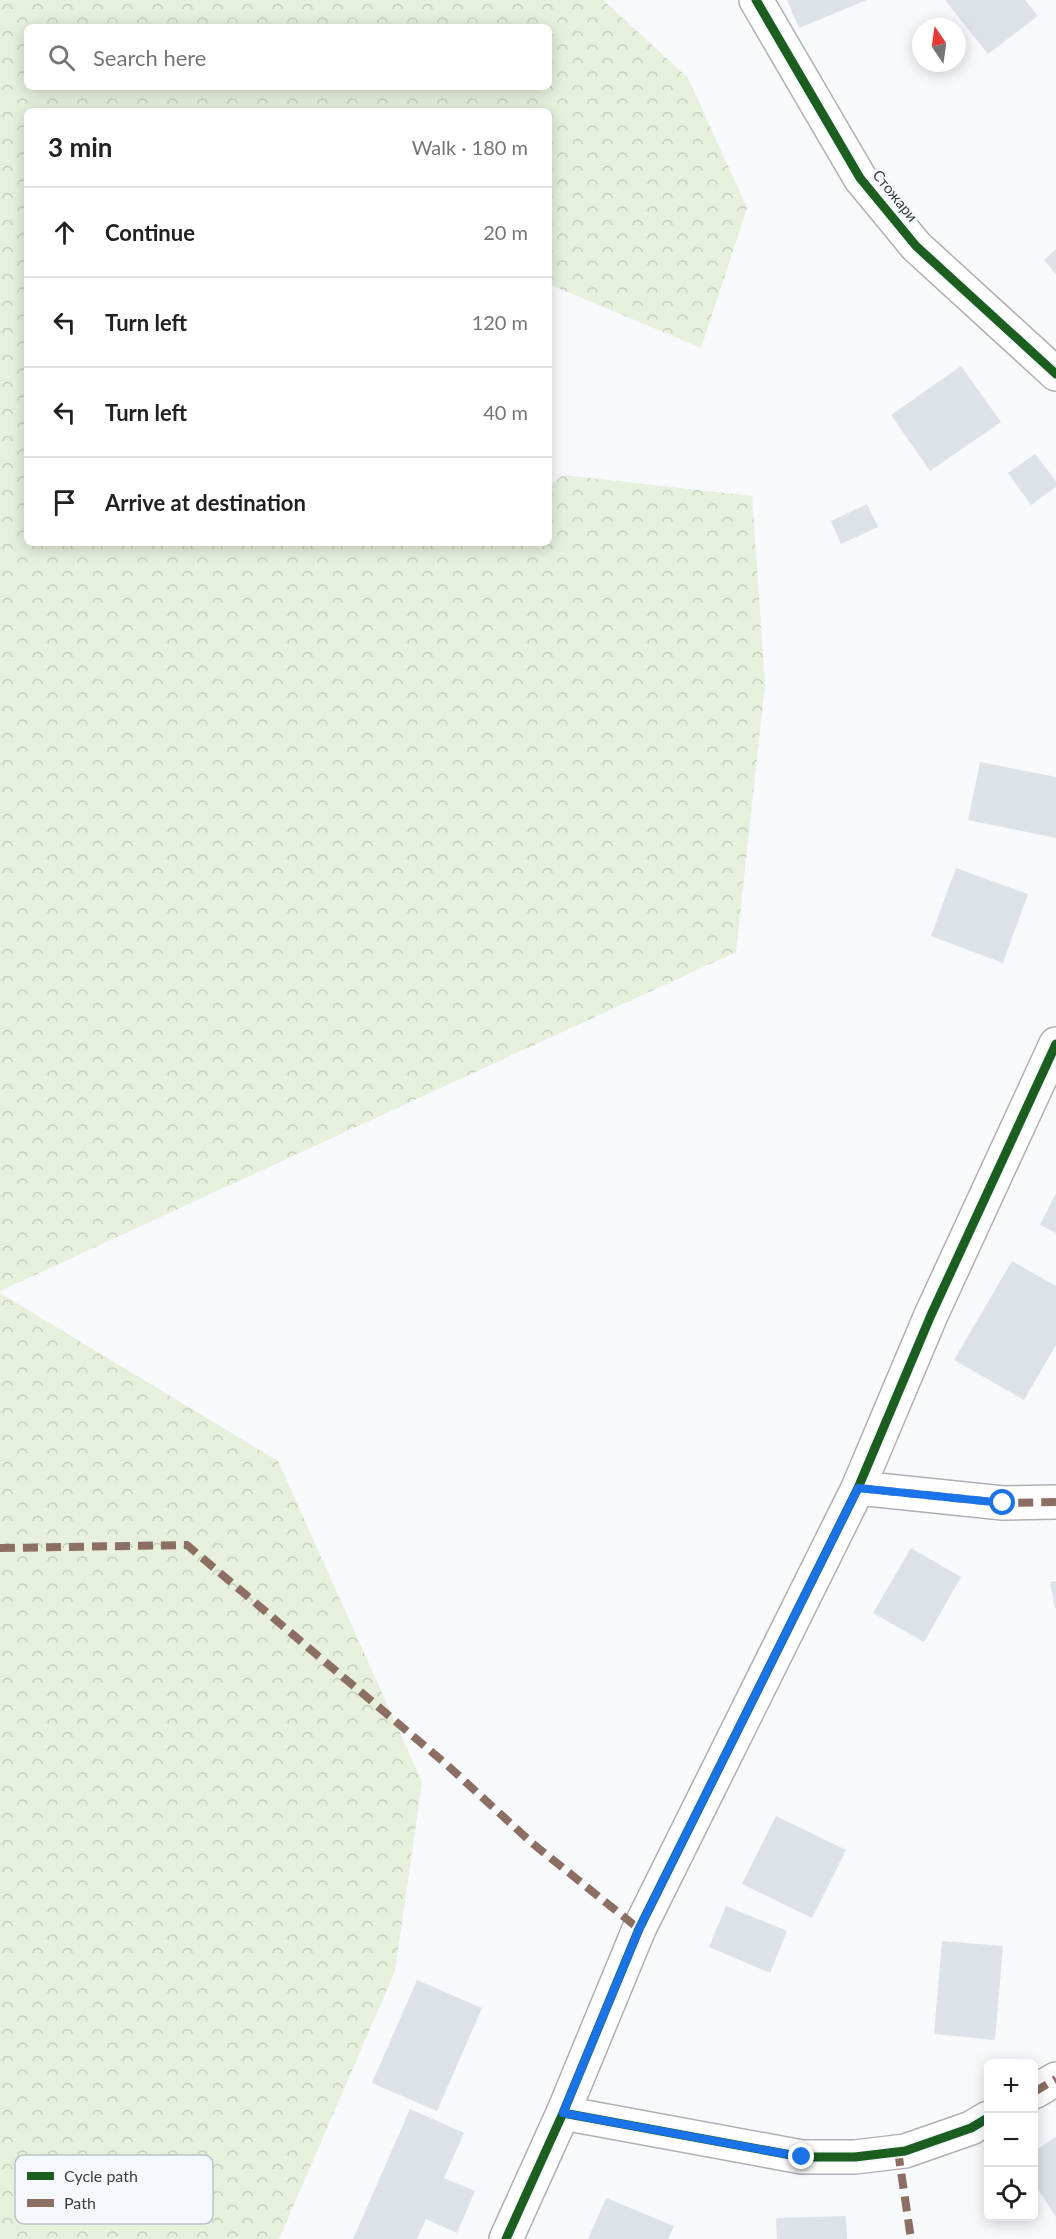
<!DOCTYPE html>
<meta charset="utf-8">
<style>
body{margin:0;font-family:Lato,sans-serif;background:#f6f6f6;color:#202124}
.controls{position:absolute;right:18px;bottom:18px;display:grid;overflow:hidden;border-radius:9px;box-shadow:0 3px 15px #0003}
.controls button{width:54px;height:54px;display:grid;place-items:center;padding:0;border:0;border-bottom:2px solid #e0e0e0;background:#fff;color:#202124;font:30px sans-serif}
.compass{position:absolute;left:912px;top:18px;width:54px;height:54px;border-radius:50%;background:#fff;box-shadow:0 3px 15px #0003;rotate:347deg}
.stop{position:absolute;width:18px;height:18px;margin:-14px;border:4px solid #1a73e8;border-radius:50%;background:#fff}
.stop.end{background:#1a73e8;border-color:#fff;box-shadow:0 2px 6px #0008}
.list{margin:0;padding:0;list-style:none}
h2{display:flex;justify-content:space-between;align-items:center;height:78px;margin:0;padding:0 24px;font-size:26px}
h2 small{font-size:20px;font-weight:400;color:#757577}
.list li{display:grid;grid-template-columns:39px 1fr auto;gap:18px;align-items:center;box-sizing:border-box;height:90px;padding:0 24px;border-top:2px solid #e0e0e0}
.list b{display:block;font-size:22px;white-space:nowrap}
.list em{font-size:20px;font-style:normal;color:#757577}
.icon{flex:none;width:33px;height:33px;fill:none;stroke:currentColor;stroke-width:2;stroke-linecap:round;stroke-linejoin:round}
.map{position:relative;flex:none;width:1056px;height:2239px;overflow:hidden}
.search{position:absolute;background:#fff;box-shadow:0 3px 15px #0003;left:24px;top:24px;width:528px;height:66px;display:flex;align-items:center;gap:15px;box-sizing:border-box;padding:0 21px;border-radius:9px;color:#757577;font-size:22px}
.panel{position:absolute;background:#fff;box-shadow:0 3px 15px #0003;left:24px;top:108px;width:528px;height:438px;border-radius:9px}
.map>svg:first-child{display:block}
.forest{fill:url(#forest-crowns);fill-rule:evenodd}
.building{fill:#dde2e8}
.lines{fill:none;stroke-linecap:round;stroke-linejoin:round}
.minor-casing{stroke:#aeb0b3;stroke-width:36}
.minor{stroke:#fefeff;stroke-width:33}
.quiet{stroke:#8d6e63;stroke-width:8;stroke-dasharray:15 8;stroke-linecap:butt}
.cycleway-casing{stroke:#f5f9fe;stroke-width:13}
.cycleway{stroke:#1b5e20;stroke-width:9}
.route{stroke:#1a73e8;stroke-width:8}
.labels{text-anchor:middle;stroke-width:6;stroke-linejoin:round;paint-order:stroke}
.street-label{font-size:15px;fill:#3a3d41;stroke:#f5f9fe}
.key{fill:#f5f9fe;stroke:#bdc1c5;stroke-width:1.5}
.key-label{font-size:16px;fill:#3a3d41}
</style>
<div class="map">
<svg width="1056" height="2239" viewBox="0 0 1056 2239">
<defs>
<pattern id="forest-crowns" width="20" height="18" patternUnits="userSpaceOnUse" patternTransform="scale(1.5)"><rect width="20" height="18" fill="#e6f0dd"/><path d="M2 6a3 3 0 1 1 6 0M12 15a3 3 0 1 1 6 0" fill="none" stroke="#c6cfbf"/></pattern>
</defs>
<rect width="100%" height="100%" fill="#f7f9fc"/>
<path class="forest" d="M0,0H603L688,78L747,208L701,348L549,284V111H27V543H549V486L563,475L752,496L765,685L736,952L0,1291ZM27,27H549V87H27Z
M0,1293L278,1461L422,1782L395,1971L279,2239H0Z"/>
<path class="building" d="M787,0H867L799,28Z
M945,0H1025L1038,16L988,54Z
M1056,249V274L1044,260Z
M961,366L1001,422L930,471L891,415Z
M1035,454L1056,481V487L1031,505L1008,473Z
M867,504L878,527L841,544L831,521Z
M980,762L1056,777V838L968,820Z
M956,868L1028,894L1003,963L931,936Z
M1056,1193V1233L1040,1225Z
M1012,1261L1056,1286V1345L1024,1400L954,1360Z
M911,1548L961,1577L924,1642L873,1613Z
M1056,1581V1608H1055L1050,1582Z
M776,1816L846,1850L812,1918L742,1884Z
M726,1906L787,1931L770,1973L709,1947Z
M942,1941L1003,1946L995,2040L934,2034Z
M417,1980L482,2008L437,2111L372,2083Z
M410,2109L464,2133L444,2178L475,2191L457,2233L426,2219L417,2239H353Z
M1056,2137V2217L1034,2183V2151Z
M606,2198L674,2226L668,2239H588Z
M846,2216L847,2239H777L776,2218Z"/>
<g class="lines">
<g class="minor-casing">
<path id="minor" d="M756,0L860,178L916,246L1056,374
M858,1488L1003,1503L1056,1502
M1034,2092L1056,2079
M563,2113L802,2157H855L905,2151L971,2128L988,2118
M506,2239L563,2113L639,1929L858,1488L931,1315L1056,1044"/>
</g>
<use href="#minor" class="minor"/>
<path class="quiet" d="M858,1488L1003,1503L1056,1502
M0,1548L187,1545L446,1764L532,1843L639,1929
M1034,2092L1056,2079
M898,2151L911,2239"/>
<g class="cycleway-casing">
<path id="cycleway" d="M756,0L860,178L916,246L1056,374
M563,2113L802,2157H855L905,2151L971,2128L988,2118
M506,2239L563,2113L639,1929L858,1488L931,1315L1056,1044"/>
</g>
<use href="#cycleway" class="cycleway"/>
</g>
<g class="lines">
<path class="route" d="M802,2157L563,2113L639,1929L858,1488L1003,1503"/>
</g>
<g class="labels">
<g class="street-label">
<text transform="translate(895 196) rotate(51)" y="5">Стожари</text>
</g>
</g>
<rect x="15" y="2155" width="198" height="69" rx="9" class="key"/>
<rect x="27" y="2172" width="27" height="8" fill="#1b5e20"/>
<rect x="27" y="2199" width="27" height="8" fill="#8d6e63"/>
<g class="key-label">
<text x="64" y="2182">Cycle path</text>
<text x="64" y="2209">Path</text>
</g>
</svg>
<div class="controls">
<button>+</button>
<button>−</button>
<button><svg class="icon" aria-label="locate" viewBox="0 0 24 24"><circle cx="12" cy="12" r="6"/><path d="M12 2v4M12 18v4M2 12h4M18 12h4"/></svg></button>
</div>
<svg class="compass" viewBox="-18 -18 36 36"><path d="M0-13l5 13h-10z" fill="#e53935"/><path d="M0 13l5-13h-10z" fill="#757577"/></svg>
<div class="stop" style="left:1003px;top:1503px"></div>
<div class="stop end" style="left:802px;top:2157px"></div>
<div class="search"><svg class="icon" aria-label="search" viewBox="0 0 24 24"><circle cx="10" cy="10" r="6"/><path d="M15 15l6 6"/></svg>Search here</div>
<section class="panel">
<h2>3 min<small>Walk · 180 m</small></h2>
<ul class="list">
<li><svg class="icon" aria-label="ahead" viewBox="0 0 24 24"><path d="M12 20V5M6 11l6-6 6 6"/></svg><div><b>Continue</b></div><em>20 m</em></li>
<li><svg class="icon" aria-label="left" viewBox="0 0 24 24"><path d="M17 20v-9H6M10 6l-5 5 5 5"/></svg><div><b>Turn left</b></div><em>120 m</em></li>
<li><svg class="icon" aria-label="left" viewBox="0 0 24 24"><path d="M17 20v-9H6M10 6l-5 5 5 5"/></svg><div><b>Turn left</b></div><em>40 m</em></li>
<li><svg class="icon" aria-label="arrive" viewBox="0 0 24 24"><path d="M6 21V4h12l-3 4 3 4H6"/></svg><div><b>Arrive at destination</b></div></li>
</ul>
</section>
</div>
